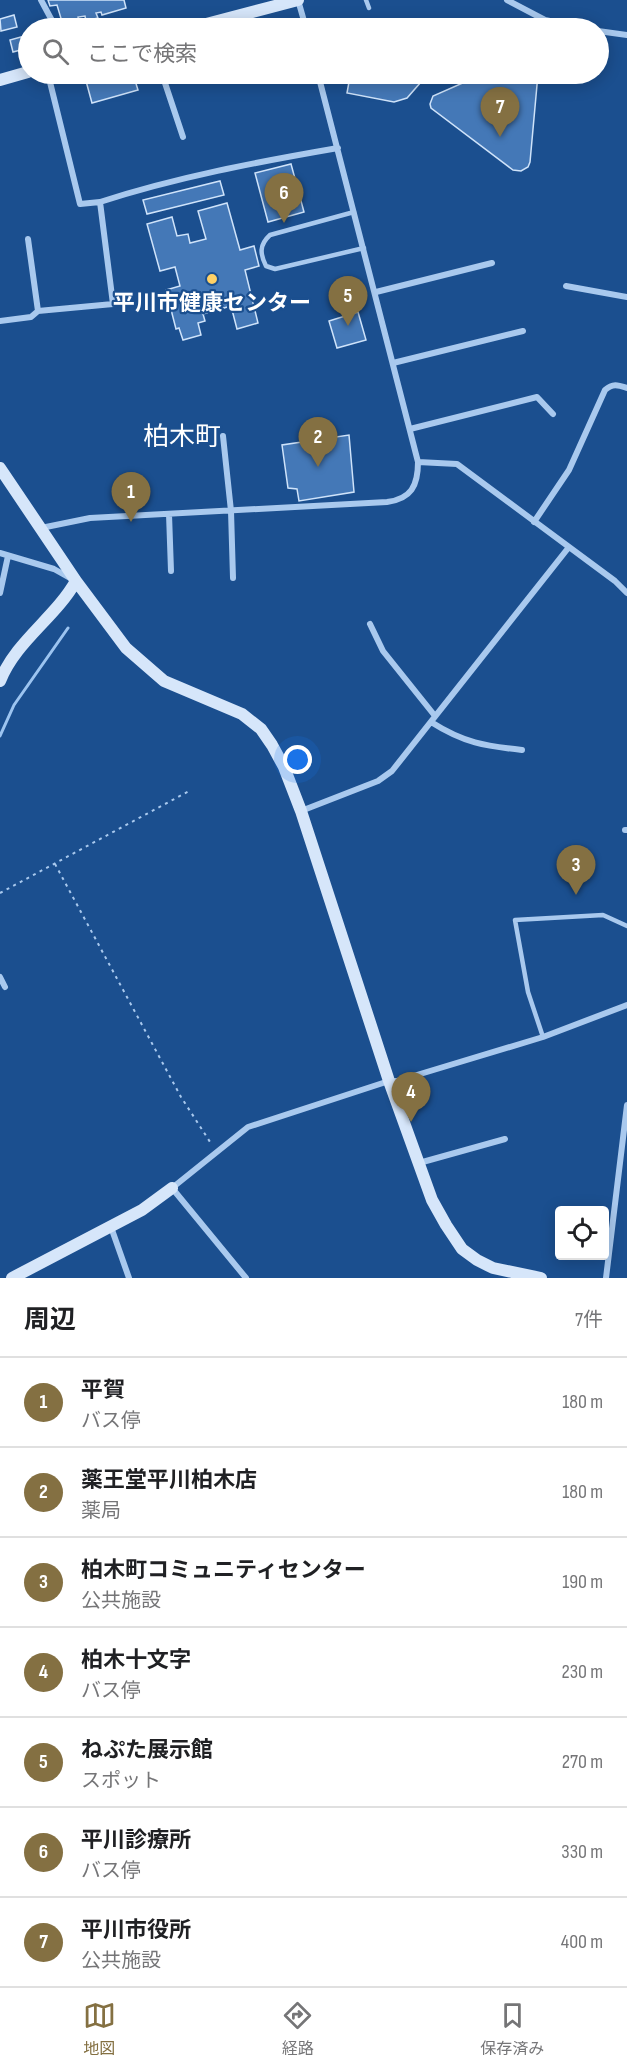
<!DOCTYPE html>
<html lang="ja">
<meta charset="utf-8">
<style>
body{margin:0;font-family:"Sofia Sans Condensed","Noto Sans JP",sans-serif;background:#f6f6f6;color:#202124}
.controls{position:absolute;right:18px;bottom:18px;display:grid;overflow:hidden;border-radius:6px;box-shadow:0 3px 15px #0003}
.controls button{width:54px;height:54px;display:grid;place-items:center;padding:0;border:0;border-bottom:2px solid #e0e0e0;background:#fff;color:#202124;font:30px sans-serif}
.you{position:absolute;left:298px;top:760px;width:21px;height:21px;margin:-15px;border:4px solid #fff;border-radius:50%;background:#1a73e8;box-shadow:0 0 0 9px #1a73e833}
.badge{display:grid;place-items:center;width:39px;height:39px;border-radius:50%;background:#847042;color:#fff;font-size:20px;font-weight:700}
.pin{position:absolute;translate:-50% -50px;filter:drop-shadow(0 2px 3px #0008)}
.pin::after{content:'';position:absolute;top:32px;width:21px;height:18px;background:inherit;clip-path:polygon(0 0,100% 0,50% 100%)}
.list{margin:0;padding:0;list-style:none}
h2{display:flex;justify-content:space-between;align-items:center;height:78px;margin:0;padding:0 24px;font-size:26px}
h2 small{font-size:20px;font-weight:400;color:#757577}
.list li{display:grid;grid-template-columns:39px 1fr auto;gap:18px;align-items:center;box-sizing:border-box;height:90px;padding:0 24px;border-top:2px solid #e0e0e0}
.list b{display:block;font-size:22px;white-space:nowrap}
.list p{margin:0;font-size:20px;white-space:nowrap;color:#757577}
.list em{font-size:20px;font-style:normal;color:#757577}
.icon{flex:none;width:33px;height:33px;fill:none;stroke:currentColor;stroke-width:2;stroke-linecap:round;stroke-linejoin:round}
.map{position:relative;flex:none;width:627px;height:1278px;overflow:hidden}
.search{position:absolute;background:#fff;box-shadow:0 3px 15px #0003;left:18px;right:18px;top:18px;height:66px;display:flex;align-items:center;gap:15px;box-sizing:border-box;padding:0 21px;border-radius:33px;color:#757577;font-size:22px}
.sheet{height:708px;background:#fff}
nav{display:flex;justify-content:space-around;align-items:center;box-sizing:border-box;height:84px;border-top:2px solid #e0e0e0;background:#fff;font-size:16px;color:#757577}
nav a{display:grid;justify-items:center;gap:3px}
nav .on{color:#847042}
.map>svg:first-child{display:block}
.lines{fill:none;stroke-linecap:round;stroke-linejoin:round}
.stream{stroke:#9cc4f0;stroke-width:3}
.building{fill:#4478b7;stroke:#cfe3fa;stroke-width:1.5}
.path{stroke:#a9c9ee;stroke-width:2;stroke-dasharray:3 4.5;stroke-linecap:butt}
.lane{stroke:#a9c9ee;stroke-width:4.5}
.street{stroke:#a9c9ee;stroke-width:6}
.secondary{stroke:#d6e6fa;stroke-width:12}
.poi-dot{fill:#ffd166;stroke:#1b4f8f;stroke-width:2}
.labels{text-anchor:middle;stroke-width:4.5;stroke-linejoin:round;paint-order:stroke}
.poi-label{font-size:22px;font-weight:bold;fill:#fff;stroke:#1b4f8f}
.quarter-label{font-size:26px;fill:#fff;stroke:#1b4f8f}
</style>
<div class="map">
<svg width="627" height="1278" viewBox="0 0 627 1278">
<rect width="100%" height="100%" fill="#1b4f8f"/>
<g class="lines">
<path class="stream" d="M0,736L14,705L68,628"/>
</g>
<path class="building" d="M48,0H124L126,8L102,15L101,12L96,13L98,18L86,21L85,16L78,17L79,21L63,25L57,5L50,6Z
M14,15L17,27L1,31L0,19Z
M28,35V48L13,52L10,40Z
M115,74H133L138,90L92,103L86,81Z
M351,74H428L407,98L394,102L347,93L349,82L343,81L344,77H350Z
M483,74H538L530,162L528,167L521,171L513,170L431,108L430,104L433,96Z
M291,164L304,212L268,222L255,173Z
M220,181L224,195L147,214L143,200Z
M227,203L240,250L254,246L259,266L245,270L258,323L237,329L231,306L203,314L205,321L198,323L201,335L183,340L179,328L176,329L166,290L180,286L175,267L160,271L147,224L172,217L177,236L188,234L190,243L206,239L198,211Z
M358,312L366,340L337,348L329,321Z
M349,435L354,492L299,501L297,489L288,488L282,445Z"/>
<g class="lines">
<path class="path" d="M55,864L181,1097L212,1145
M0,893L191,790"/>
<path class="lane" d="M366,0L369,8
M354,212L270,235C259,245 260,254 266,266L275,269L364,248
M543,1037L528,992L515,920L603,915L627,926"/>
<path class="street" d="M41,0L56,28
M298,0L306,28
M507,0L545,20L584,28
M598,31L627,35
M48,74L80,204L100,202
M162,74L183,137
M28,239L38,311
M566,286L627,297
M376,292L492,263
M0,321L31,317L38,311L113,304L100,202C177,177 257,162 338,148
M393,363L523,331
M410,429L537,397L553,414
M223,436L231,511L233,578
M418,462L457,464L615,581L627,593
M169,514L171,571
M534,522L569,470L605,390C613,383 618,385 627,388
M41,528L90,518L387,502C411,499 418,486 418,462L318,74
M0,553L54,569L70,578
M0,593L8,556
M370,624L383,651L435,716
M431,722C464,743 485,746 522,750
M301,811L378,781L392,771L569,547
M625,830H627
M0,977L5,987
M419,1163L505,1139
M111,1227L129,1278
M246,1278L172,1188L248,1127L389,1081H397L543,1037L627,1005
M606,1278L627,1105"/>
<path class="secondary" d="M191,28L298,0
M0,80L28,72
M0,468L76,581L126,648L164,681L242,714L261,729L272,745L284,767L301,811L389,1081L432,1200L446,1225L462,1249L477,1260L493,1268L541,1278
M0,681C16,641 55,618 76,581
M12,1278L142,1210L172,1188"/>
</g>
<circle class="poi-dot" cx="212" cy="279" r="6"/>
<g class="labels">
<g class="poi-label">
<text x="212" y="310">平川市健康センター</text>
</g>
<g class="quarter-label">
<text x="182" y="445">柏木町</text>
</g>
</g>
</svg>
<div class="controls">
<button><svg class="icon" aria-label="locate" viewBox="0 0 24 24"><circle cx="12" cy="12" r="6"/><path d="M12 2v4M12 18v4M2 12h4M18 12h4"/></svg></button>
</div>
<div class="you"></div>
<div class="pin badge" style="left:131px;top:522px">1</div>
<div class="pin badge" style="left:318px;top:467px">2</div>
<div class="pin badge" style="left:576px;top:895px">3</div>
<div class="pin badge" style="left:411px;top:1122px">4</div>
<div class="pin badge" style="left:348px;top:326px">5</div>
<div class="pin badge" style="left:284px;top:223px">6</div>
<div class="pin badge" style="left:500px;top:137px">7</div>
<div class="search"><svg class="icon" aria-label="search" viewBox="0 0 24 24"><circle cx="10" cy="10" r="6"/><path d="M15 15l6 6"/></svg>ここで検索</div>
</div>
<section class="sheet">
<h2>周辺<small>7件</small></h2>
<ul class="list">
<li><span class="badge">1</span><div><b>平賀</b><p>バス停</p></div><em>180 m</em></li>
<li><span class="badge">2</span><div><b>薬王堂平川柏木店</b><p>薬局</p></div><em>180 m</em></li>
<li><span class="badge">3</span><div><b>柏木町コミュニティセンター</b><p>公共施設</p></div><em>190 m</em></li>
<li><span class="badge">4</span><div><b>柏木十文字</b><p>バス停</p></div><em>230 m</em></li>
<li><span class="badge">5</span><div><b>ねぷた展示館</b><p>スポット</p></div><em>270 m</em></li>
<li><span class="badge">6</span><div><b>平川診療所</b><p>バス停</p></div><em>330 m</em></li>
<li><span class="badge">7</span><div><b>平川市役所</b><p>公共施設</p></div><em>400 m</em></li>
</ul>
</section>
<nav>
<a class="on"><svg class="icon" aria-label="map" viewBox="0 0 24 24"><path d="M3 6l6-2 6 2 6-2v14l-6 2-6-2-6 2zM9 4v14M15 6v14"/></svg>地図</a>
<a><svg class="icon" aria-label="directions" viewBox="0 0 24 24"><path d="M12 3l9 9-9 9-9-9zM9 14v-3h6M13 9l2 2-2 2"/></svg>経路</a>
<a><svg class="icon" aria-label="saved" viewBox="0 0 24 24"><path d="M7 4h10v16l-5-4-5 4z"/></svg>保存済み</a>
</nav>
